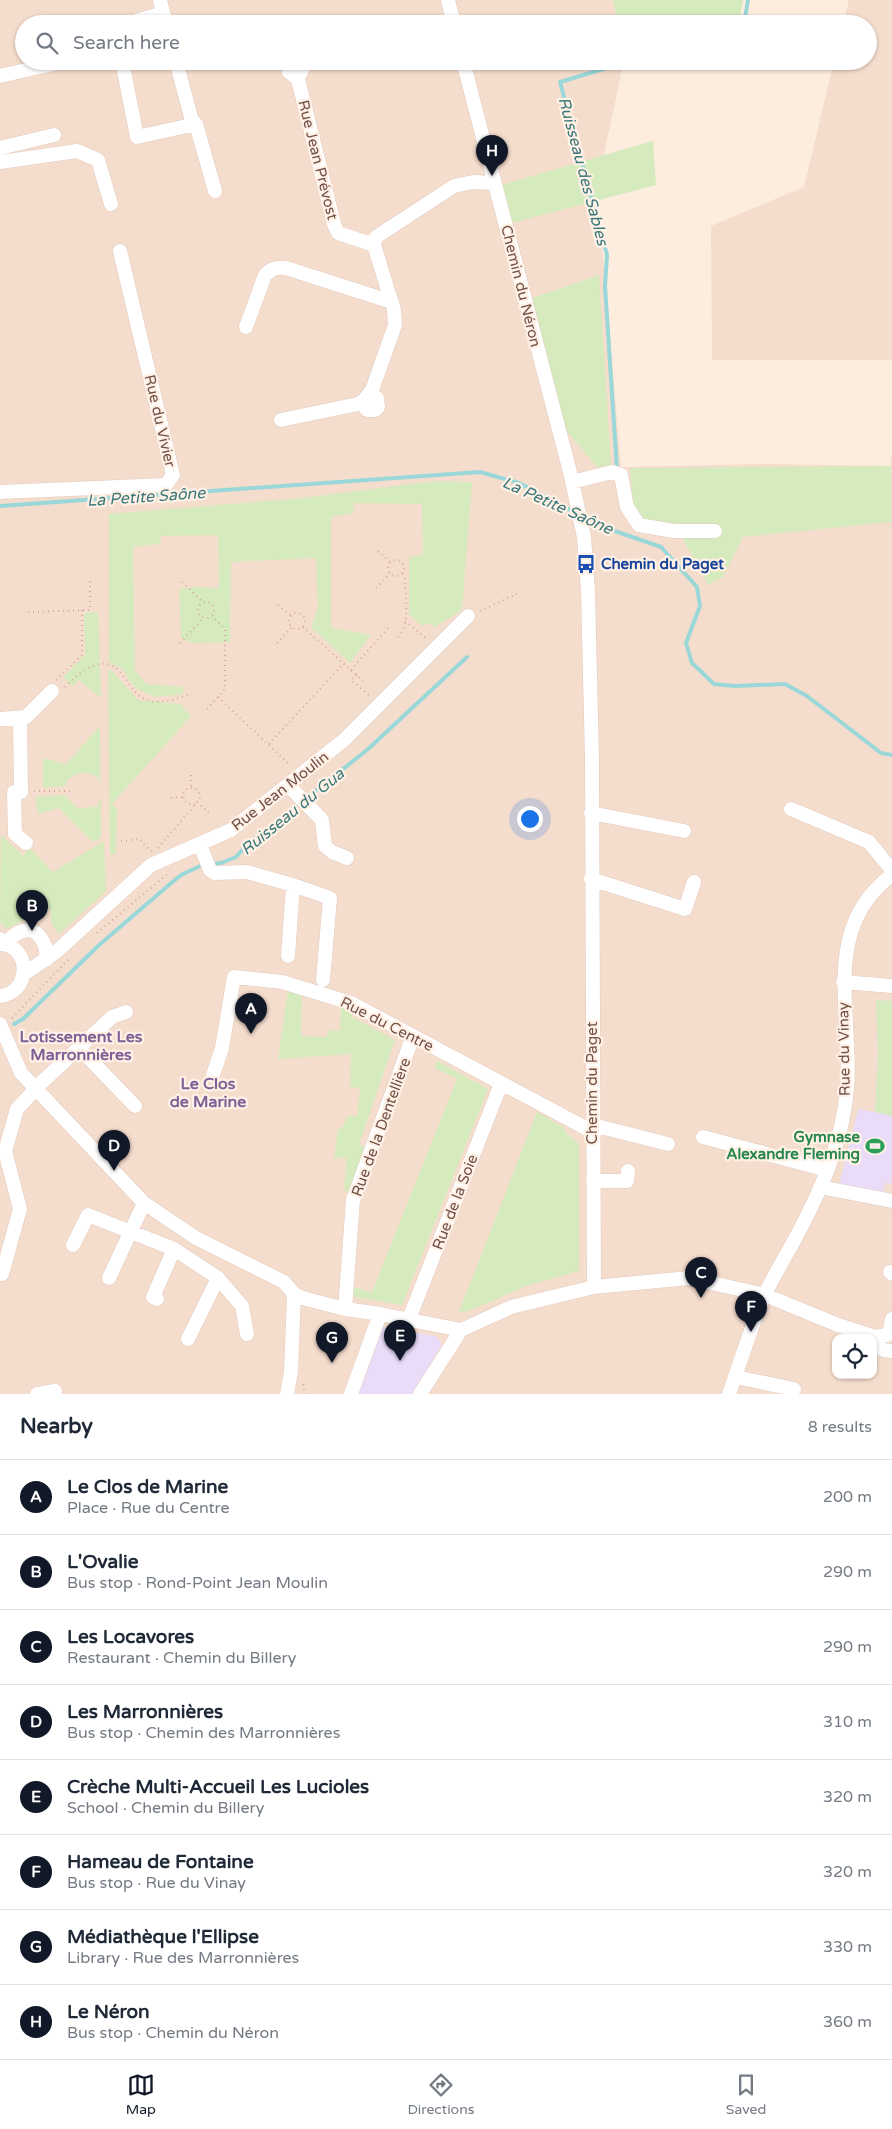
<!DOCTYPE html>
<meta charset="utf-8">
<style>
body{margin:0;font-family:"Varela Round",sans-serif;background:#f2f2f3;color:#1f2937}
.controls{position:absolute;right:15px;bottom:15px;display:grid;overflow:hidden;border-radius:10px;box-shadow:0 1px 4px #0004}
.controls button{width:45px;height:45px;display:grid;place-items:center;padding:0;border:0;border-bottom:1px solid #e0e1e3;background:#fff;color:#1f2937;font:25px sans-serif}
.you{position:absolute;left:529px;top:818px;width:18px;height:18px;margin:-12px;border:4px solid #fff;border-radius:50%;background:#1a73e8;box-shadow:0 0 0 8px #1a73e833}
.badge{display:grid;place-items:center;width:32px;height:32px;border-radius:50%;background:#111827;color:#fff;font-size:16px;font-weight:700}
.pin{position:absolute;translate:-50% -41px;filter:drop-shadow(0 1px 2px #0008)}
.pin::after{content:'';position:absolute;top:26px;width:18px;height:15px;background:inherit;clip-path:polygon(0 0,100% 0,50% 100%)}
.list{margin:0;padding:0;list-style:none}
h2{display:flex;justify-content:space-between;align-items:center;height:65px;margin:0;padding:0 20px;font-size:21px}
h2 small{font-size:16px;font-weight:400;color:#747a83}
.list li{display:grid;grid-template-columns:32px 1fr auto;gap:15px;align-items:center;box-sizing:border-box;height:75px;padding:0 20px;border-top:1px solid #e0e1e3}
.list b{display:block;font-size:19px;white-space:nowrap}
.list p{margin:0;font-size:16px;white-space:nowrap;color:#747a83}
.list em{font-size:16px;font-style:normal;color:#747a83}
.icon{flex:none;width:28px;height:28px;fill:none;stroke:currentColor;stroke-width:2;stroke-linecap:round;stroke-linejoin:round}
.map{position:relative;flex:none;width:892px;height:1394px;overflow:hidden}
.search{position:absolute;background:#fff;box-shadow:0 1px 4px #0004;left:15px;right:15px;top:15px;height:55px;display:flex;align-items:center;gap:12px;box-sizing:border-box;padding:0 18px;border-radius:28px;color:#747a83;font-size:19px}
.sheet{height:665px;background:#fff}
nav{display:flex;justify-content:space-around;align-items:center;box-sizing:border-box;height:70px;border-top:1px solid #e0e1e3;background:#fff;font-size:14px;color:#747a83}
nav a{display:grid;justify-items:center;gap:2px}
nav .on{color:#111827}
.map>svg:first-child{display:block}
.residential{fill:#f5ddcd;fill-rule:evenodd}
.education{fill:#eadcf9}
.green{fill:#d5eabd}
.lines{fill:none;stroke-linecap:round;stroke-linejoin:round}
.stream{stroke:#99d7d9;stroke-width:4}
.minor-casing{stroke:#e3cabd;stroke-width:15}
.path{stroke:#d7a999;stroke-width:2;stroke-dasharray:1 4;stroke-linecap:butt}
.minor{stroke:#fff;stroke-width:14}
.labels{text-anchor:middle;stroke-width:4.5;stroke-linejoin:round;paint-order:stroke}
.street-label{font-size:15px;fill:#735046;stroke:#fff1e5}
.transit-label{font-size:15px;font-weight:bold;fill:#164399;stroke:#fff1e5;text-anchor:start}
.leisure-label{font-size:15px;font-weight:bold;fill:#27864d;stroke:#fff1e5;text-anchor:end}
.water-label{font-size:16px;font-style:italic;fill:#3a787a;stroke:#fff1e5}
.neighbourhood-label{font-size:16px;font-weight:bold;fill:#7e6197;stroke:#fff1e5}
</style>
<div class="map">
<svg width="892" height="1394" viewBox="0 0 892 1394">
<rect width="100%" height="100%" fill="#fdedde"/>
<path class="residential" d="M0,0H613L618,24H24V61H624L597,187L621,467L766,464L890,466L892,454V1394H0ZM836,1338H873V1375H836Z
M849,0H892V360H712L711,226L804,187L834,61H868V24H843Z"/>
<path class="education" d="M876,1000L892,1001V1184L885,1183L883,1194L839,1185L858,1109L875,1112L878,1056Z
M381,1327L436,1336L441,1342V1346L412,1394H357Z"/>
<path class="green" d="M613,0H743L739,23L736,24H618Z
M653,141L656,185L512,223L501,185Z
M599,275L611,465L597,467L565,429L530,299Z
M891,466V522L743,537L723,577L708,585L683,539L642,522L633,504L630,468Z
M434,481L472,482L462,610L435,627L429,623L422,626L409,614V557L423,555L422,504L354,503L353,513L331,517V628L371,635L350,663L311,627L318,608L316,558L231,562L230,642L191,643L181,637L179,589L193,587L219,588L218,535L161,536L160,544L133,547L135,671L147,684L183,687V694L155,697L135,688L122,669L109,662V514L303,498Z
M98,612L101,698L79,680L72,686L63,677L85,655L84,613Z
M108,669L113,672L138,700L180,704L191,716L112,804L117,808L116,854H110Z
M100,726L101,838L93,842L59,808L38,814L35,797L64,795L79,809L98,806L101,794L99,779C87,769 79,772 67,780L65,786L43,788V758L66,764Z
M1,835L23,856L30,848L53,872L104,841L106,891L59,934L52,925L50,908L6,929L0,922Z
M288,989L302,992L301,1036L326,1037L329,1030L340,1031L341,1004L353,1009L352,1017L395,1040L359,1144L366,1148L347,1194L344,1188L347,1157L334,1159L338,1129L342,1128L348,1116H357L360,1088L350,1087L351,1054L278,1059Z
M876,1000L892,1001V1116L875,1112L878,1056Z
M436,1060L488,1089L402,1305L351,1296L352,1287L372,1292L457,1079L435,1068Z
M537,1112L565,1128L564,1131L579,1144V1271L526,1286L469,1311L459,1312Z"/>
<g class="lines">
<path class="stream" d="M744,24L748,0
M617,470L605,286L607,255L560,82L630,61
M0,506L480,472L519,483L576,513
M584,517L606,528L661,547L697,587L700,606L686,643L692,663L714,684L735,686L785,684L807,696L881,753L892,755
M305,799L367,750L467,657
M14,1024L23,1019L98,946L170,884L181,875L200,866L221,863L236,857L247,845L300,803"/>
<g class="minor-casing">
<path id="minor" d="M160,0L166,24
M448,0L454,24
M126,24L163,13
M122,61L137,137L196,124
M176,61L192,121L196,124L215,191
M287,61L289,72L298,79L334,224L338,233L374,245
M463,61L571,476L584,537L588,591L592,759L594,1287
M0,76L66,61
M298,79L304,65L303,61
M0,148L54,135
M0,162L77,151L98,160L111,204
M246,327L265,275C272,268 277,267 286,268L392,302
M361,403L367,410H375L378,407L377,398L370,393
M281,420L358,404L364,400L372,390L395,325L394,310L374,245L376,237L454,186L473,182L494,183
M572,482L612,472L621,475L627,507L639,525L674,531H715
M0,492L166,485L173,475L120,251
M20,718L21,792H14L15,834L26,843
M0,719L26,717L52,691
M288,785L322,820L325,846L332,852L347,858
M791,809L869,842L892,870
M591,813L684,831
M200,845L210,870L214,873L247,872L293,885L330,898L323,980
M591,879L685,909L694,882
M0,939L4,944C9,940 14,934 20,932C38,924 48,945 46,960
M0,944C32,946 31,993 0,996
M288,956L293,885
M24,974L56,952L151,865L231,830L344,740L468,616
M843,982L892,986
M0,1024L21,1073L144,1203L196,1238L284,1282L294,1294L291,1372L287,1394
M79,1048L135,1106
M213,1075L222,1048L234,977L282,982L351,1003L593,1132
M593,1125L668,1144
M703,1137L827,1170
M593,1181H627L628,1171
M820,1187L892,1201
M73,1245L88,1215L174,1249L218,1278L242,1306L247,1334
M890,1272L892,1274
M2,1274L20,1209L5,1151L17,1109L41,1083L112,1017L126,1012
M109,1278L144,1203
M294,1294L306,1299L345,1309L380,1314L461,1330
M157,1299L153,1297L174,1249
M345,1309L353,1200L413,1036
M409,1319L501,1084
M875,1337L887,1335L890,1331L892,1319
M188,1339L218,1278
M735,1377L794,1389
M37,1394L55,1391
M351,1394L380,1314
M420,1394L461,1330L511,1307L594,1287L689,1278L765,1295L838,1325L875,1337L877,1346L884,1350L892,1351
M729,1394C741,1361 751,1326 765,1294C774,1275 786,1256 796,1237C821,1190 843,1142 847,1088C853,1014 820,928 892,875"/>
</g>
<path class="path" d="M378,551L390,562
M388 568a8 8 0 1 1 16 0a8 8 0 1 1-16 0Z
M182,582L203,602
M376,588L390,573
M198 610a8 8 0 1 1 16 0a8 8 0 1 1-16 0Z
M278,605L292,616
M480,611L521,592
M28,612L90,610V577
M289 621a8 8 0 1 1 16 0a8 8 0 1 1-16 0Z
M405,621L427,639
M303,627L363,681
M398,637C411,623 405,597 405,578L402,573
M180,643L203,618
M277,643L292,627
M351,670L388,628
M357,675L351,680L370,696
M56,680L82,655V610
M65,687C77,675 99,654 117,669C129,680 132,696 150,701C164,704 178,698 191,694
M218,697L291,766
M207,709L225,689V629L212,616
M269,744L344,663
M191,775V788
M34,791H73
M171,798L183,797
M197,802L210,814
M121,841L139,839L152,852
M158,848L200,799L199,793L195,788H188L183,793L184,800L188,804H195
M97,933L170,872
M12,1018L71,957
M303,1384L305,1394"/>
<use href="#minor" class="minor"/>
</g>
<defs>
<g id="bus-bare" transform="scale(1.5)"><path d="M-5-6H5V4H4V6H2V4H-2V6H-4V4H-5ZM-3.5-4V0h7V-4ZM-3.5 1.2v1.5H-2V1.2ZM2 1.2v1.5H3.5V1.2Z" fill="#1a4fb4" stroke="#fff1e5" stroke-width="2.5" paint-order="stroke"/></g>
<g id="stadium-bare" transform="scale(1.5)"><path d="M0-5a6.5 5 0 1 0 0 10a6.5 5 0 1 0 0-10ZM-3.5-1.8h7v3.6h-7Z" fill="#2e9e5b" stroke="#fff1e5" stroke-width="2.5" paint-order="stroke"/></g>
</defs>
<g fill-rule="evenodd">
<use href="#bus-bare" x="586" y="564"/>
<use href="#stadium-bare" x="875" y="1146"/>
</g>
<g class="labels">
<g class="street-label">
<text transform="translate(318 160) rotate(76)" y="5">Rue Jean Prévost</text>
<text transform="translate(521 286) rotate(76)" y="5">Chemin du Néron</text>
<text transform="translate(160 421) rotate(77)" y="5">Rue du Vivier</text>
<text transform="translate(280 791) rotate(-38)" y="5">Rue Jean Moulin</text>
<text transform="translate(387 1024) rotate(27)" y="5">Rue du Centre</text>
<text transform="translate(844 1049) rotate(-91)" y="5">Rue du Vinay</text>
<text transform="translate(592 1083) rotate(-90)" y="5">Chemin du Paget</text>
<text transform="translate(381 1127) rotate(-70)" y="5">Rue de la Dentellière</text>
<text transform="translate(455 1202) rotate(-69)" y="5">Rue de la Soie</text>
</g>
<g class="transit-label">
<text x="601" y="569">Chemin du Paget</text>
</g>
<g class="leisure-label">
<text x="860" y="1142">Gymnase<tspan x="860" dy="17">Alexandre Fleming</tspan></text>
</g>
<g class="water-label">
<text transform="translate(584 171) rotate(75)" y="6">Ruisseau des Sables</text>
<text transform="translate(146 496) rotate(-4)" y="6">La Petite Saône</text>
<text transform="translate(558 505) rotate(24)" y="6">La Petite Saône</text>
<text transform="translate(292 811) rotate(-39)" y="6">Ruisseau du Gua</text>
</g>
<g class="neighbourhood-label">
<text x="81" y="1042">Lotissement Les<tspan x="81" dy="18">Marronnières</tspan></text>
<text x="208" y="1089">Le Clos<tspan x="208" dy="18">de Marine</tspan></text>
</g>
</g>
</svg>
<div class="controls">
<button><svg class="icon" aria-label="locate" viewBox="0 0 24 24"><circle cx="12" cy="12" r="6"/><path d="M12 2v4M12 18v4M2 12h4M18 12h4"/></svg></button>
</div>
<div class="you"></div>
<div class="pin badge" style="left:251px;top:1034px">A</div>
<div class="pin badge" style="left:32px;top:931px">B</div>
<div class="pin badge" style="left:701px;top:1298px">C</div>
<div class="pin badge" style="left:114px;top:1171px">D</div>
<div class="pin badge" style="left:400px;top:1361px">E</div>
<div class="pin badge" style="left:751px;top:1332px">F</div>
<div class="pin badge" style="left:332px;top:1363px">G</div>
<div class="pin badge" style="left:492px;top:176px">H</div>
<div class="search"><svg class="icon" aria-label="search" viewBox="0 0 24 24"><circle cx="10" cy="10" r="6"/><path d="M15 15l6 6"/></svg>Search here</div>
</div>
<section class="sheet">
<h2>Nearby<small>8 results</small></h2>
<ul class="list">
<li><span class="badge">A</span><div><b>Le Clos de Marine</b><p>Place · Rue du Centre</p></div><em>200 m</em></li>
<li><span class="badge">B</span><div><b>L'Ovalie</b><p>Bus stop · Rond-Point Jean Moulin</p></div><em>290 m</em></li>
<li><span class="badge">C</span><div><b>Les Locavores</b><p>Restaurant · Chemin du Billery</p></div><em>290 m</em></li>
<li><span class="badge">D</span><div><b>Les Marronnières</b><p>Bus stop · Chemin des Marronnières</p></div><em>310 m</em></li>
<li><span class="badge">E</span><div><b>Crèche Multi-Accueil Les Lucioles</b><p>School · Chemin du Billery</p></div><em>320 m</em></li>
<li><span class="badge">F</span><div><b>Hameau de Fontaine</b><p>Bus stop · Rue du Vinay</p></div><em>320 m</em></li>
<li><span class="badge">G</span><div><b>Médiathèque l'Ellipse</b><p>Library · Rue des Marronnières</p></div><em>330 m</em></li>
<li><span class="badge">H</span><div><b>Le Néron</b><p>Bus stop · Chemin du Néron</p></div><em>360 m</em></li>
</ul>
</section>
<nav>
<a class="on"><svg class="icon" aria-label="map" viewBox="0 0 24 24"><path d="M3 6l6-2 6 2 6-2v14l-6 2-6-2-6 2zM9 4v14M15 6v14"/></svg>Map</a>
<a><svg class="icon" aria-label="directions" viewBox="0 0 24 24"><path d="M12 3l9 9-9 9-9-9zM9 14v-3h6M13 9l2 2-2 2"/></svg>Directions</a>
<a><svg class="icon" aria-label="saved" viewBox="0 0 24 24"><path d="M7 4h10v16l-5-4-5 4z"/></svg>Saved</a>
</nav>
